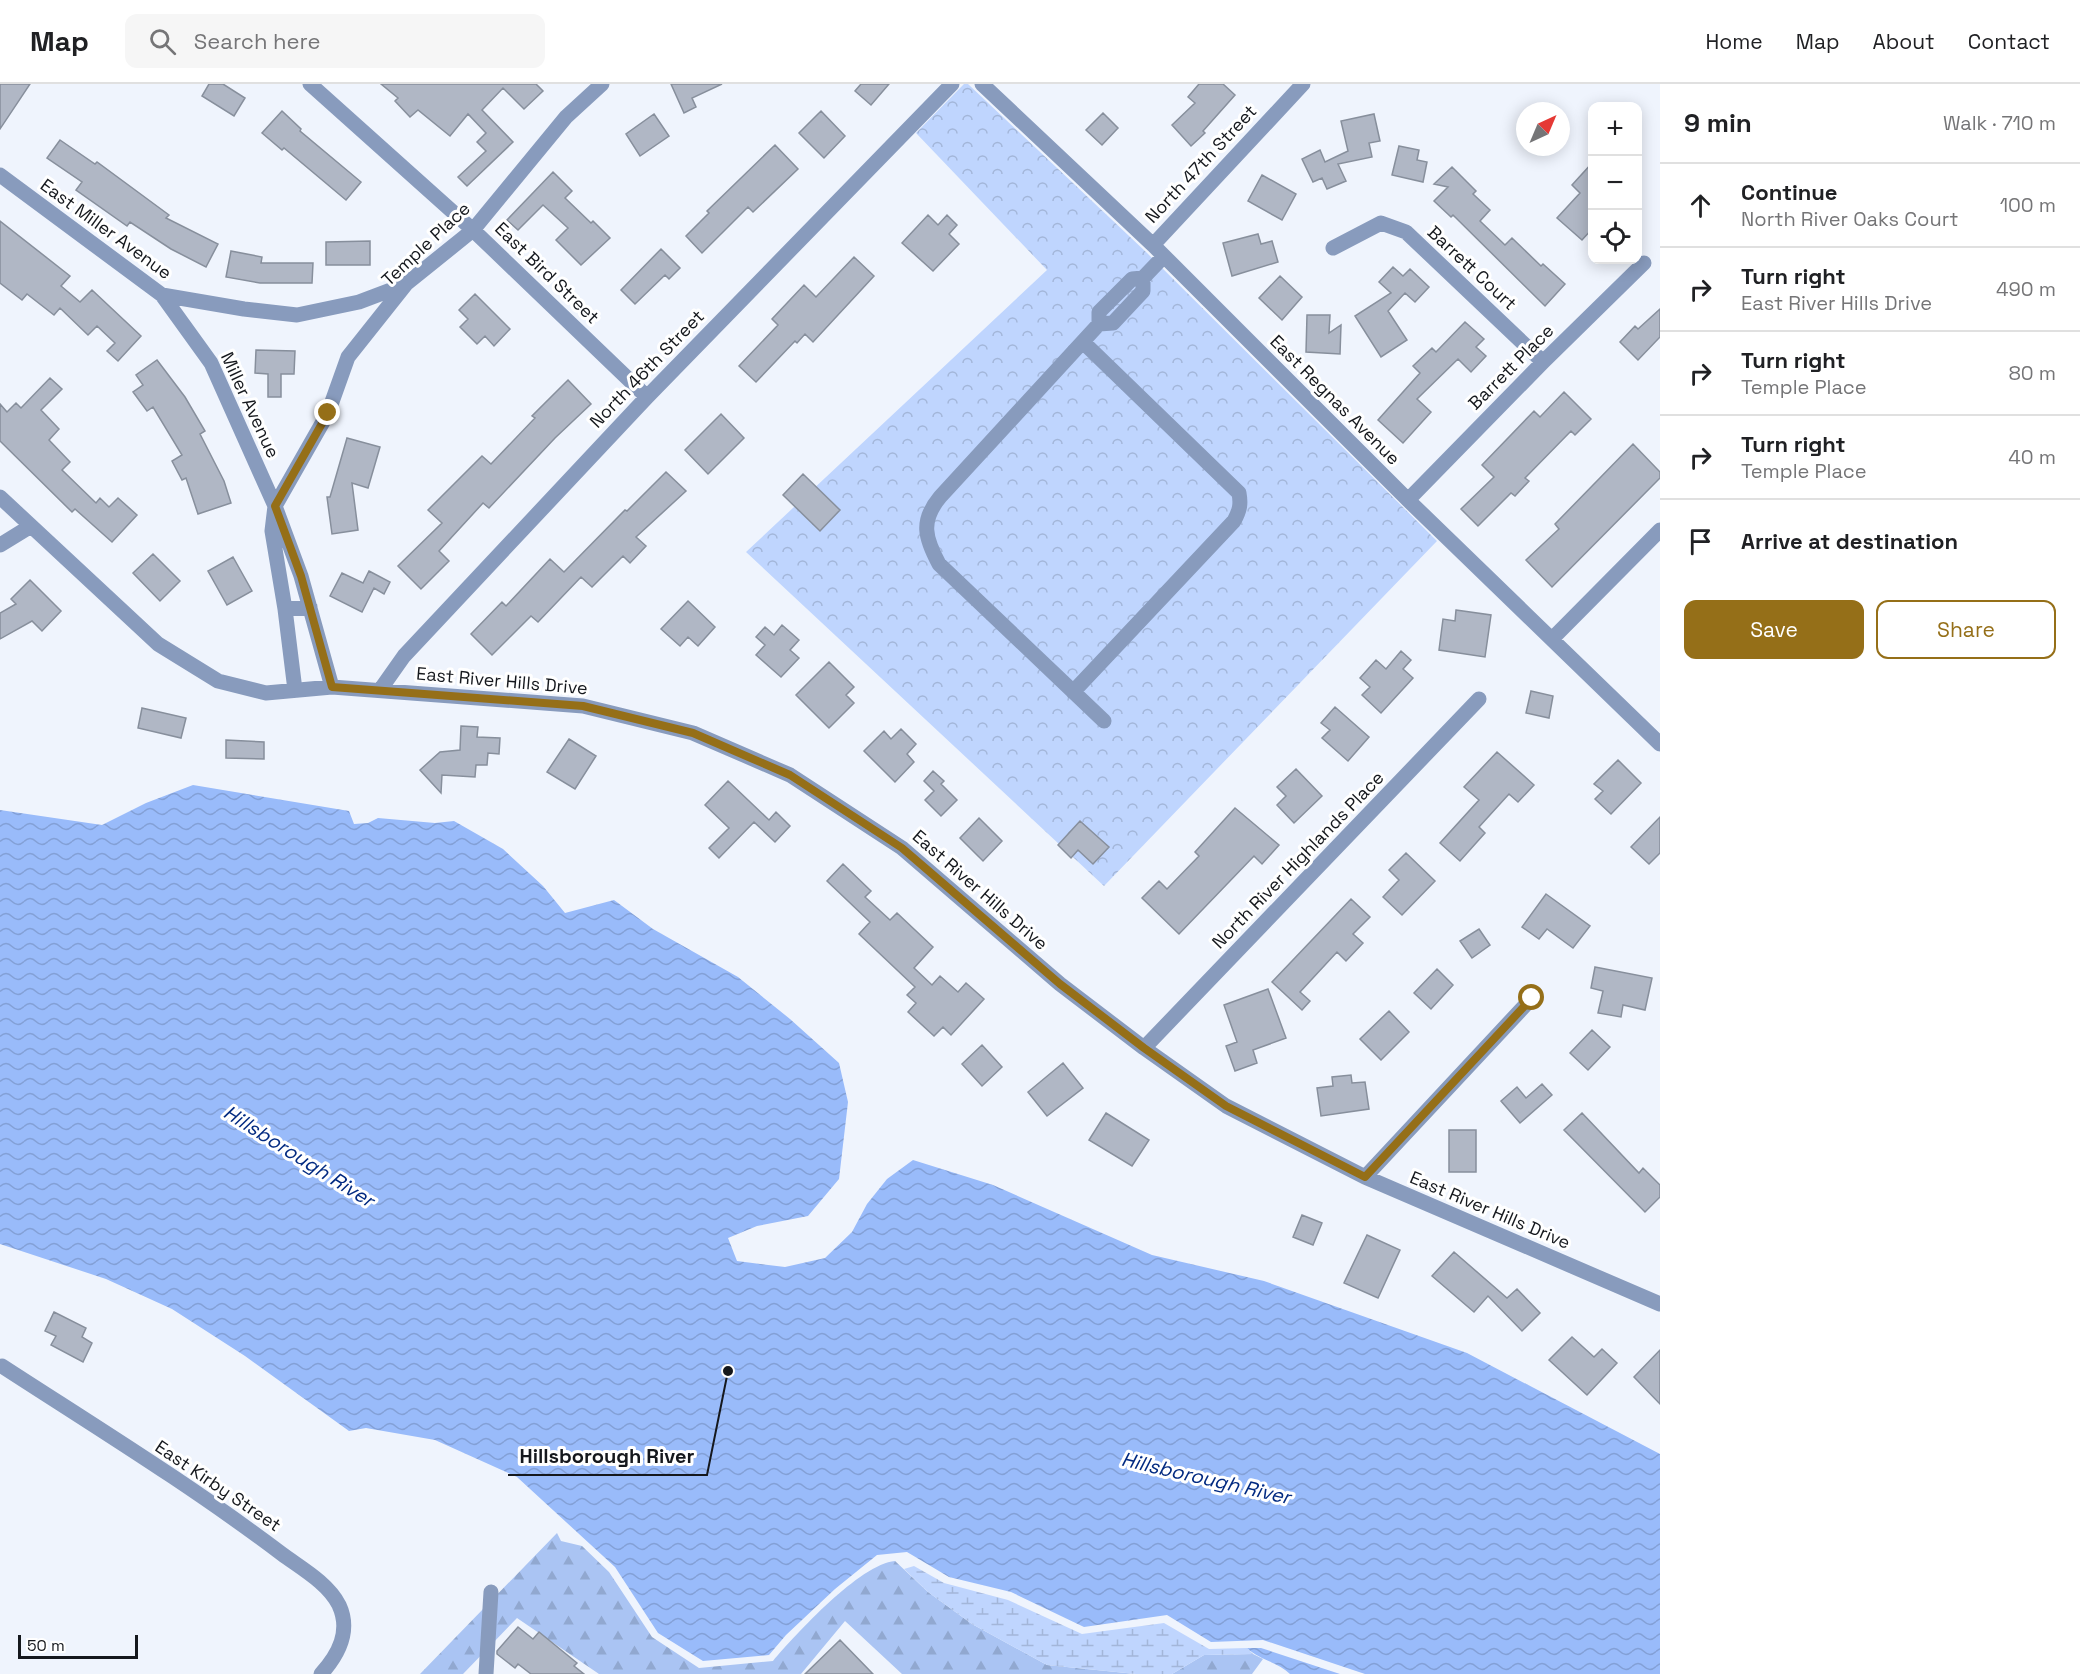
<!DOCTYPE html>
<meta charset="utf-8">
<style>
body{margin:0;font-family:"Space Grotesk",sans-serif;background:#f6f6f6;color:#202124}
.controls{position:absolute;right:18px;top:18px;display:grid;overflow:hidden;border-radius:12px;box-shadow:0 3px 15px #0003}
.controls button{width:54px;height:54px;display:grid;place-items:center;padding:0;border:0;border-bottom:2px solid #e0e0e0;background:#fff;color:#202124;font:30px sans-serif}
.compass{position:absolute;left:1516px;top:18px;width:54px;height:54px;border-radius:50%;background:#fff;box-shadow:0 3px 15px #0003;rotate:44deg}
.scale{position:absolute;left:18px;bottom:15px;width:120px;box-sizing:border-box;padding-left:6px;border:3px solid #15181d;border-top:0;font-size:16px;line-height:21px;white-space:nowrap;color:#15181d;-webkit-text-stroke:4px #fff;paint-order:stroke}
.stop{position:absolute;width:18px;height:18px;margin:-14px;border:4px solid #956f18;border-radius:50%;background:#fff}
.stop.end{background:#956f18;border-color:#fff;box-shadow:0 2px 6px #0008}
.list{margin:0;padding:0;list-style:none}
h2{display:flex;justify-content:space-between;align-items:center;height:78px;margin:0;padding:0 24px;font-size:26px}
h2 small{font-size:20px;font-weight:400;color:#757577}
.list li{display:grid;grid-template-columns:39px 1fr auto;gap:18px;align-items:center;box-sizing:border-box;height:84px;padding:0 24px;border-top:2px solid #e0e0e0}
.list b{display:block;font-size:22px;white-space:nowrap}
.list p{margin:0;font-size:20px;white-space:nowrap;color:#757577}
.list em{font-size:20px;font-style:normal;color:#757577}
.actions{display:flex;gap:12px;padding:18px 24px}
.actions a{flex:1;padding:14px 0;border:2px solid #956f18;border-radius:12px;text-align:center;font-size:21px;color:#956f18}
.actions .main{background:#956f18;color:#fff}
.icon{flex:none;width:33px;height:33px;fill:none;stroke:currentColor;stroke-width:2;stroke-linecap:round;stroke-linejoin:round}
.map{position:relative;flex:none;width:1660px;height:1590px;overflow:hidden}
header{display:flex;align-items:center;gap:36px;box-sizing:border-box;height:84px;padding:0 30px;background:#fff;border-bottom:2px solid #e0e0e0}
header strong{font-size:28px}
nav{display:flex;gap:33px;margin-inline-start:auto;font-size:21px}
.search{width:420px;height:54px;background:#f6f6f6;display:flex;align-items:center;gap:15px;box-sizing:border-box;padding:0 21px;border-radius:12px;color:#757577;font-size:22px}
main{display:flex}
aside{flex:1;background:#fff}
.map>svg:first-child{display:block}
.forest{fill:url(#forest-firs)}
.wetland{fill:url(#wetland-marsh)}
.park{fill:url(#park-crowns)}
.water{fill:url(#water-waves)}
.building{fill:#b0b7c5;stroke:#878f9c;stroke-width:1.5}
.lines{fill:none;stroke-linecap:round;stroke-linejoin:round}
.minor{stroke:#889bbd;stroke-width:15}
.route{stroke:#956f18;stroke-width:8}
.labels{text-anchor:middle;stroke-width:6;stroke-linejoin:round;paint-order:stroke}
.street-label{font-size:18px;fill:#15181d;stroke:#fff}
.water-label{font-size:20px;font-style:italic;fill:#022a81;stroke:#fff}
.leader{fill:none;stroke:#15181d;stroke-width:2}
.callout-dot{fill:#15181d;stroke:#fff;stroke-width:2}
.callout-label{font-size:20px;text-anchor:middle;font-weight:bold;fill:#15181d;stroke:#fff;stroke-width:6;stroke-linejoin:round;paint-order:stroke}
</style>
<header>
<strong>Map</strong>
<div class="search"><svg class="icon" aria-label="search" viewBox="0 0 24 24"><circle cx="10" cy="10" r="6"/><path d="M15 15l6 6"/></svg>Search here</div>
<nav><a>Home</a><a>Map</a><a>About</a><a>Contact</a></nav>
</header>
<main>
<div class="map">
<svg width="1660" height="1590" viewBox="0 0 1660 1590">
<defs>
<pattern id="forest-firs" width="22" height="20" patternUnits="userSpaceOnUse" patternTransform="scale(1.5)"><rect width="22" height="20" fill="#aac4f3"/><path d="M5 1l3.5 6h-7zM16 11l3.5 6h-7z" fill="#91a8d0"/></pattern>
<pattern id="wetland-marsh" width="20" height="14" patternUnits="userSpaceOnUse" patternTransform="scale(1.5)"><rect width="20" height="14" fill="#bfd5fe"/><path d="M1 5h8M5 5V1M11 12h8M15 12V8" fill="none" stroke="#a3b6d9"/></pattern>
<pattern id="park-crowns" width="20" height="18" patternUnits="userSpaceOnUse" patternTransform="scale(1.5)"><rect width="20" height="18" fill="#bfd5fe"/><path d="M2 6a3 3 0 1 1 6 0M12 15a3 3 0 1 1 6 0" fill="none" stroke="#a3b6d9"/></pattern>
<pattern id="water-waves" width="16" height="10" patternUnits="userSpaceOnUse" patternTransform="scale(1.5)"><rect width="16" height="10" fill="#99bbfa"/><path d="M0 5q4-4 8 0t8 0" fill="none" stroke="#83a0d6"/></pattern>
</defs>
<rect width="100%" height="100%" fill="#eff4fd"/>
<path class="forest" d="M557,1449L561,1457L582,1462L609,1488L652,1553L699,1584L773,1577C796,1550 860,1480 895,1477L928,1508L972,1540L1047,1581L1136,1590H902L845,1537L801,1590H599L517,1534L463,1590H420Z
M1253,1570L1263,1575L1252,1590H1172L1204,1571Z"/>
<path class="wetland" d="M914,1482L944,1499L1008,1516L1082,1550L1164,1539L1209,1565L1247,1564L1253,1570L1204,1571L1172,1590H1136L1047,1581L972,1540L928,1508L904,1485Z"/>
<path class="park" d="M964,0H968L1146,168L1437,457L1104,802L746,468L1047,186L916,49Z"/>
<path class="water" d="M193,701L349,727L354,740L368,739L378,734L435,739L454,737L503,765L543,802L565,829L614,816L653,845L738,893L790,935L839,979L848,1018L839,1095L808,1132L757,1142L728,1154L737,1177L785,1183L825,1174L852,1148L867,1120L887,1095L913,1076L993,1101L1152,1171L1264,1197L1467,1269L1660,1370V1590H1365L1263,1556L1211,1558L1167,1531L1084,1543L1011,1508L949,1493L907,1468L877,1471L835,1505L786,1551L769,1571L703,1577L658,1549L615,1483L517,1393L435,1356L366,1344L349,1347L245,1272L172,1225L106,1195L0,1160V726L102,741L146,719Z
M1247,1564H1261L1340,1590H1290C1278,1578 1259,1576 1247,1564Z"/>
<path class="building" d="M0,0H30L0,45Z
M209,0H223L245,14L234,32L202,12Z
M381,0H536L543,7L524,25L503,4L482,26L513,58L467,102L458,93L486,67L477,58L486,49L468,30L450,52L418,26L410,33L395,17L398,14Z
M671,0H722L692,14L696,23L684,29Z
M861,0H889L871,21L855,7Z
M1199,0H1223L1235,11L1203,47L1205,49L1191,62L1172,41L1195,19L1188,13Z
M282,27L301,45L300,47L361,98L346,116L284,64L282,66L262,49Z
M821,27L845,52L824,74L799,49Z
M1103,29L1118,44L1102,61L1086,46Z
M654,30L669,52L640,72L626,50Z
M1374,30L1380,57L1369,59L1372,73L1338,80L1346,97L1327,105L1322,94L1313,98L1302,75L1320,66L1325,78L1348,67L1341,37Z
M60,56L95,80L97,78L169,131L166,134L218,160L206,183L171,165L130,138L127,142L76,106L82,98L47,74Z
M775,61L798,85L753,128L748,123L702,169L686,152L709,129L707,127Z
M1399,62L1419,66L1417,76L1427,78L1423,98L1392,91Z
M1593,78V144L1582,156L1557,134L1580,109L1572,101Z
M1452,83L1476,107L1473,110L1490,126L1480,137L1505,161L1512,154L1541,182L1543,180L1565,200L1545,222L1453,131L1451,133L1434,117L1448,103L1434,100Z
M553,88L572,107L565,114L591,139L593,137L610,154L581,181L556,156L568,144L543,121L518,146L507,136Z
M1262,91L1296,110L1282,136L1248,117Z
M928,131L938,141L947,131L957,141L949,150L959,160L933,187L902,159Z
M0,137L70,192L61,202L80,218L92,206L141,252L118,277L107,267L115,259L97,242L88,251L60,224L54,231L27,210L22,216L0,199Z
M1258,150L1261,160L1272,157L1278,178L1232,192L1223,159Z
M370,157V181H326V158Z
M661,165L680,184L669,195L665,191L635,220L621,206Z
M231,167L262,173L261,179H313L312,199H260L226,193Z
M854,173L874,192L813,258L805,250L797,259L795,257L756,298L739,282L778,241L772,235L804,201L816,213Z
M1393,183L1403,192L1410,185L1429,203L1415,218L1405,209L1388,227L1407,256L1381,273L1355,232L1391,209L1379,198Z
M1280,192L1302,213L1282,236L1259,214Z
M475,210L510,245L494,262L485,252L477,260L460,243L468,235L459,226Z
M1660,225V253L1638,276L1620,258L1635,242L1638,245Z
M1307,231H1330L1329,249L1341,241L1340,270L1306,268Z
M1465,238L1484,255L1476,263L1486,272L1471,288L1458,275L1417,315L1431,328L1403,359L1378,336L1420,289L1413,282L1432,264L1436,268Z
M256,266L295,267L294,290H281V313H268V290L255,289Z
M157,276L185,313L205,347L200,350L224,397L231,419L198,430L186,394L182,396L172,377L182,371L153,323L147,327L133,308L143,301L136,291Z
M50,294L62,305L41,326L59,345L49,356L70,378L62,386L96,419L100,414L109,423L118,414L137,431L112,458L75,425L72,428L0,357V320L7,328L16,319L21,324Z
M568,296L591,320L555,354L489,424L483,419L439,467L449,477L421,505L398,482L442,439L428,426L482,372L491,380L535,334L532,332Z
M1564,308L1591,335L1575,351L1571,347L1525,394L1529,397L1515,412L1511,409L1478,442L1461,425L1494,393L1482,381L1534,327L1540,333Z
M721,330L744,354L708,390L685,366Z
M347,354L380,363L368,404L352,399L358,446L332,450L327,413H330Z
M1633,360L1660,388V394L1552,503L1526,476L1559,445L1555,440Z
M666,388L686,407L636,453L646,462L630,479L623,472L592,503L581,493L538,538L531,532L492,571L471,550L502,518L506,522L550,475L564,488L625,426L627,427Z
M803,390L840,426L820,447L783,411Z
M153,470L180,497L160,517L133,489Z
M233,473L252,507L227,521L208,487Z
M369,487L390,498L384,510L374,504L362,528L330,512L342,489L363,499Z
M30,496L61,527L42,547L32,537L0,555V529L16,520L11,515Z
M688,517L715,543L698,562L688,553L680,562L661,545Z
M1456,526L1491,531L1485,573L1439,566L1443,535L1455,537Z
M782,541L799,556L790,566L799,574L781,593L756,571L765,561L756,553L765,543L774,551Z
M1401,567L1411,576L1403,585L1413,594L1381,629L1362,611L1370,603L1360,594L1376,576L1386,585Z
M829,578L854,603L846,611L854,619L829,644L796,611Z
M1531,607L1553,612L1549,634L1526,629Z
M1335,623L1369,653L1348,677L1322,654L1330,646L1321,639Z
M142,624L186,634L181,654L138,644Z
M461,642L478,643L477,653L500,654L499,670L488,669L487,681H476L475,693L442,691L441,709L420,686L440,668L460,666Z
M901,645L916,660L907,670L914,678L895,698L864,667L884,647L891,655Z
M569,655L596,672L575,705L547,688Z
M226,656L264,658V675L226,674Z
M1497,668L1534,701L1518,718L1509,710L1479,743L1485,749L1460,777L1440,759L1479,716L1464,703Z
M1618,676L1641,699L1611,730L1595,715L1603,707L1594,700Z
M1296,685L1322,712L1294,739L1277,721L1286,712L1277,703Z
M933,687L944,697L941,700L957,716L941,732L925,716L934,707L924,697Z
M728,697L769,736L776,728L790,742L775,758L754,738L719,774L709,764L729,744L705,721Z
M1235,724L1279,761L1262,780L1254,772L1179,850L1142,814L1159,797L1167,805L1199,772L1195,768Z
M1660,733V769L1649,780L1631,763Z
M979,734L1002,757L983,777L960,754Z
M1080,737L1109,763L1093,780L1078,766L1071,774L1058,761Z
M1406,769L1435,797L1402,831L1383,813L1399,796L1389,786Z
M843,780L871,807L865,813L890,836L897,829L933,863L914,884L932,901L940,892L958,908L966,899L984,915L951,951L943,943L934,952L908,928L916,919L907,911L915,903L859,850L870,838L827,797Z
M1546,810L1590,842L1573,864L1547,845L1539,855L1522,843Z
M1351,815L1370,833L1353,850L1363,859L1346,877L1337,868L1300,908L1310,917L1302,926L1272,898Z
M1479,845L1490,861L1472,874L1460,857Z
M1595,883L1652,894L1645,926L1623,921L1621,933L1598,929L1603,907L1591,904Z
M1437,885L1453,901L1431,925L1414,909Z
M1268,905L1286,954L1253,966L1257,979L1235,987L1226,962L1237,958L1224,921Z
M1389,927L1409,948L1381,976L1360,955Z
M1592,946L1610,963L1588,986L1570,969Z
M982,961L1002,983L982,1002L962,980Z
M1063,979L1083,1004L1047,1032L1028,1008Z
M1351,991L1352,999L1365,998L1369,1025L1321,1032L1317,1004L1333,1002L1332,993Z
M1542,1000L1552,1011L1520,1039L1501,1017L1517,1003L1526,1014Z
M1106,1029L1149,1056L1132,1082L1089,1056Z
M1582,1029L1639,1089L1643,1084L1660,1101V1113L1645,1128L1564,1046Z
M1449,1046H1476V1088H1449Z
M1302,1131L1322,1139L1313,1161L1293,1153Z
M1367,1151L1400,1166L1378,1214L1344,1199Z
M1454,1168L1507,1214L1517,1205L1540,1229L1522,1247L1488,1212L1474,1228L1432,1192Z
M54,1228L86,1244L82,1253L92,1259L83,1278L51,1261L56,1252L45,1247Z
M1572,1253L1594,1273L1602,1265L1617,1279L1587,1311L1549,1276Z
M1660,1266V1320L1634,1293Z
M518,1543L533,1555L539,1548L577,1579L574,1582L584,1590H531L518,1580L515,1584L497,1570V1567Z
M840,1556L873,1590H805Z"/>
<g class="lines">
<path class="minor" d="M310,0L473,146L647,313
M982,0L1153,161L1408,416L1660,660
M0,91L162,211L244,225L297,231L359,218L404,201
M1153,161L1303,0
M1333,164L1381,139L1406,148L1543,278
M162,211L211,279L275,422L272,447L285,525
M1099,240L1113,239L1143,207V194
M0,413L158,560L218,597L266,609L332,603L583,622L693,649L790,691L902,764L1060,900L1144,964L1226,1022L1365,1093L1660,1220
M1408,416L1543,278L1644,179
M0,461L31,442
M1552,555L1660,446
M332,603L301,492L275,422L328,329L348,273L406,200L473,146L566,33L602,0
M295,606L285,525L310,523
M380,606L404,572L647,313L952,0
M1073,608L1234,437C1240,426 1241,420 1239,409L1083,258
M1104,637L939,480C925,454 920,437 940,413L1099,240V228L1132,195L1143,194L1164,172
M1144,964L1479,615
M1365,1093L1532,914
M2,1282C96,1343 192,1402 282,1470C301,1484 328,1499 339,1521C351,1547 339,1570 321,1590
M486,1590L491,1508"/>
</g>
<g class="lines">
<path class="route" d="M328,329L275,422L301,492L332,603L583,622L693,649L790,691L902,764L1060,900L1144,964L1226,1022L1365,1093L1532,914"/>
</g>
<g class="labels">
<g class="street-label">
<text transform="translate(1201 80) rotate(-47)" y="6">North 47th Street</text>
<text transform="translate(106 145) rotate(36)" y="6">East Miller Avenue</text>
<text transform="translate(426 160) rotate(-43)" y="6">Temple Place</text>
<text transform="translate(1472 184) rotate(43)" y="6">Barrett Court</text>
<text transform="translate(547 189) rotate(44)" y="6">East Bird Street</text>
<text transform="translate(1511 283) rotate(-45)" y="6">Barrett Place</text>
<text transform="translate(647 285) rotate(-46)" y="6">North 46th Street</text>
<text transform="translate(1335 316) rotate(45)" y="6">East Regnas Avenue</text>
<text transform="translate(250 321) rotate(65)" y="6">Miller Avenue</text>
<text transform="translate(502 597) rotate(5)" y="6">East River Hills Drive</text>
<text transform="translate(1298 776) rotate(-46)" y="6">North River Highlands Place</text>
<text transform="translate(980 806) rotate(41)" y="6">East River Hills Drive</text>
<text transform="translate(1490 1126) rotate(23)" y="6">East River Hills Drive</text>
<text transform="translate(218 1402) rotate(34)" y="6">East Kirby Street</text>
</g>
<g class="water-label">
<text transform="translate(299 1072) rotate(32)" y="7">Hillsborough River</text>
<text transform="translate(1206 1394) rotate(13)" y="7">Hillsborough River</text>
</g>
</g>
<path class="leader" d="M728 1287L707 1391H508"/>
<circle class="callout-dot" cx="728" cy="1287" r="6"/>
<g class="callout-label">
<text x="607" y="1379">Hillsborough River</text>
</g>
</svg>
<div class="controls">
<button>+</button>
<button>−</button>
<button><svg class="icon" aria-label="locate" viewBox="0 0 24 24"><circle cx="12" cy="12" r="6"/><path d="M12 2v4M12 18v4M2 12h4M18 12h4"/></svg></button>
</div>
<svg class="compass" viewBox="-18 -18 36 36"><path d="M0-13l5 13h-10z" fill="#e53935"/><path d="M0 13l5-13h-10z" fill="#757577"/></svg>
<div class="scale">50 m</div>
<div class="stop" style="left:1532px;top:914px"></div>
<div class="stop end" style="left:328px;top:329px"></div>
</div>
<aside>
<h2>9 min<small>Walk · 710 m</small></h2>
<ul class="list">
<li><svg class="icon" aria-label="ahead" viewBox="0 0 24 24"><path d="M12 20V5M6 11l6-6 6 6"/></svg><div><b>Continue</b><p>North River Oaks Court</p></div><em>100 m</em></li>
<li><svg class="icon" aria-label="right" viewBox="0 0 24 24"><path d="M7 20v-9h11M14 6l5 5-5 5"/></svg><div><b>Turn right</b><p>East River Hills Drive</p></div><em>490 m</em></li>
<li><svg class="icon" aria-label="right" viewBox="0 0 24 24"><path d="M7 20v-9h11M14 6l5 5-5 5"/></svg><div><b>Turn right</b><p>Temple Place</p></div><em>80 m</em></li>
<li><svg class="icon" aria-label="right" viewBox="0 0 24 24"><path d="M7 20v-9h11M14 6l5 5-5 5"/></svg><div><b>Turn right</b><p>Temple Place</p></div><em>40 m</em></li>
<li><svg class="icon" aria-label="arrive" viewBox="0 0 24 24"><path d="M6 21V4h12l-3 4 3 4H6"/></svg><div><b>Arrive at destination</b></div></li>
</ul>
<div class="actions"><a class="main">Save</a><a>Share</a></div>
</aside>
</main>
